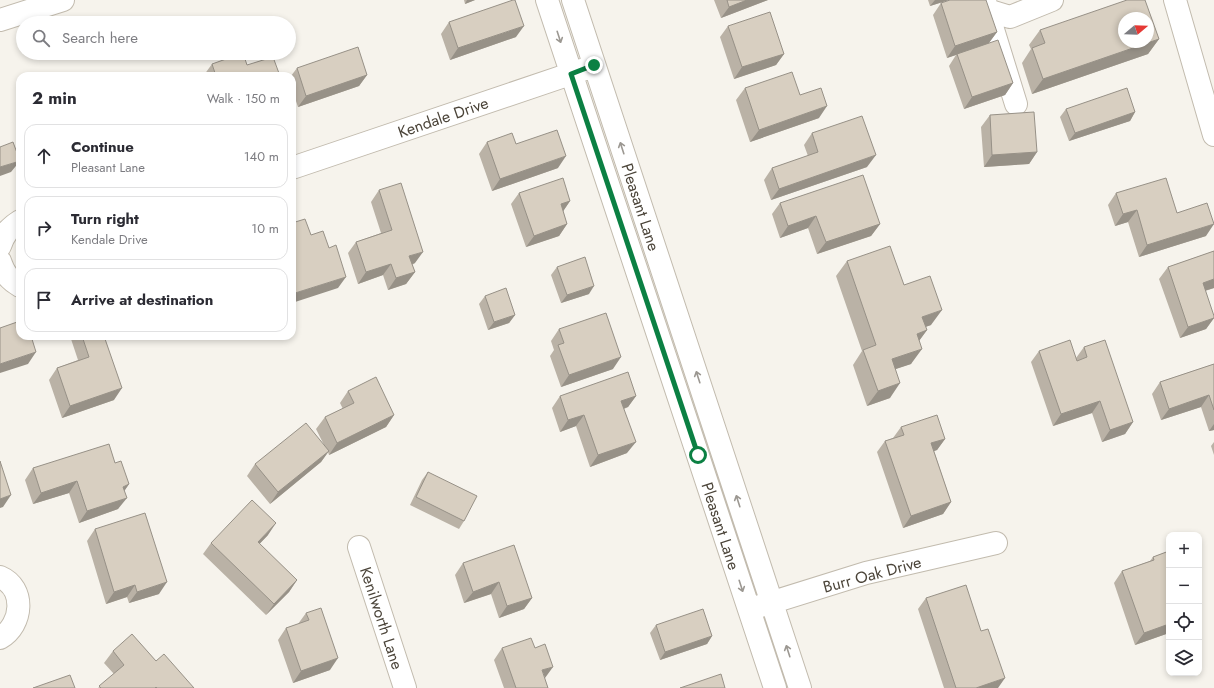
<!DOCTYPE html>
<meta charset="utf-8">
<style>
body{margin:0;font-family:Jost,sans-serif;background:#f7f7f7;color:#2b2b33}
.controls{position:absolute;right:12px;bottom:12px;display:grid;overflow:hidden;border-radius:8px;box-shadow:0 2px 6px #0003}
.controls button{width:36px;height:36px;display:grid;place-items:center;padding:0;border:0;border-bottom:1px solid #e1e1e2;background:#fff;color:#2b2b33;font:20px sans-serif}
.compass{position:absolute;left:1118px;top:12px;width:36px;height:36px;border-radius:50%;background:#fff;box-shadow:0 2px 6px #0003;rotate:71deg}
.stop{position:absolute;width:12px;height:12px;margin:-9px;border:3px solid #0b8043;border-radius:50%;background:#fff}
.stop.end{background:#0b8043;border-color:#fff;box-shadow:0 1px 4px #0008}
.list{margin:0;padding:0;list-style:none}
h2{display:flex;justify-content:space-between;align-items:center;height:52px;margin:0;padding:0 16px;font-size:17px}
h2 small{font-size:13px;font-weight:400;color:#7c7c81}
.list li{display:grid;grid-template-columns:26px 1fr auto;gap:12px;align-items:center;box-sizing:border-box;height:64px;margin:0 8px 8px;padding:0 8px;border:1px solid #e1e1e2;border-radius:12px}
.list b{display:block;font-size:15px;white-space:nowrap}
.list p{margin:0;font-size:13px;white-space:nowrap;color:#7c7c81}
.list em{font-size:13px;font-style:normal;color:#7c7c81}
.icon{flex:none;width:22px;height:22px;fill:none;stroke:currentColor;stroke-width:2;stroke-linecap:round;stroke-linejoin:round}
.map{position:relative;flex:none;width:1214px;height:688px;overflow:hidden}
.search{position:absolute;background:#fff;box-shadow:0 2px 6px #0003;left:16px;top:16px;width:280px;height:44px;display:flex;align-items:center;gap:10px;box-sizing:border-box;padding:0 14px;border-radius:22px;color:#7c7c81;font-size:15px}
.panel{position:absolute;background:#fff;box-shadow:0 2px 6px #0003;left:16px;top:72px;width:280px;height:268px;border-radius:12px}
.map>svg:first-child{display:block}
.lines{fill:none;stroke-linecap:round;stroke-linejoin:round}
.minor-casing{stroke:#c2bbae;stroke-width:24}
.minor{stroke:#fff;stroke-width:22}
.wall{fill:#bab2a6}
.shaded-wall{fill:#979187}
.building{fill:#d8cfc1;stroke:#979187;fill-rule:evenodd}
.oneway{stroke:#9c9892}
.route{stroke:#0b8043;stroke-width:5}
.labels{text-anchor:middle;stroke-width:3;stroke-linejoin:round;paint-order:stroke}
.street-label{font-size:16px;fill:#4b4439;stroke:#fff}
</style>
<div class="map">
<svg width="1214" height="688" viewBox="0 0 1214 688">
<rect width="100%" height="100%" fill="#f6f3ec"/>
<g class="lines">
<g class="minor-casing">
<path id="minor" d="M547,0L775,688
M573,0L800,688
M985,0L987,10L1010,17L1052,0
M1175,0L1214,135
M987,10L1016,104
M0,20L63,0
M292,168L585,69
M0,246C4,234 9,228 20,221
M0,261C4,273 9,280 20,286
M359,547L405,688
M0,577C26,588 23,625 0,638
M757,607L866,573L996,543"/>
</g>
<use href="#minor" class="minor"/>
</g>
<path class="wall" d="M464,0H475L465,4Z
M714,0H768L721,18Z
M928,0H949L930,6Z
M941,3L997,32L989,43L1013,83L1005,95L964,109L949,66L956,55L947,58L933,15Z
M449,22L516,37L450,60L441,34Z
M728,26L784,54L776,65L734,79L720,37Z
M1040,30L1159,39L1148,54L1032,94L1022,63L1031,49L1029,45Z
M212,64L247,65L280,76H204V75Z
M297,68L367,75L359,86L298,107L292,89V76H291Z
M745,88L800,95L819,118L750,142L736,100Z
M1066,109L1135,112L1130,121L1069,141L1060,117Z
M990,115L1037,152L1029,164L984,167L981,127Z
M812,133L867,167L771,200L764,180L772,168L808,156L804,145Z
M487,142L516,144L558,168L492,191L479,154Z
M379,190L415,263L412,265L415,272L406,284L388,290L383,275L358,284L348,253L356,242L381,233L371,202Z
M519,193L570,201L563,211L567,224L559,236L526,247L511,204Z
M1116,193L1177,213L1206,236L1139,257L1128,222L1115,226L1108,205Z
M780,203L880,224L871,236L817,254L808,228L780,238L772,214Z
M1214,251V288L1205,291L1214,318L1206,329L1180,338L1159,279L1168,267Z
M847,261L904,285L931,325L925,327L927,330L919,341L911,364L895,369L890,398L867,406L853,365L862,351L836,276Z
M557,267L589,294L561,303L551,275Z
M485,296L515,315L509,323L488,330L479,304Z
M559,329L613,369L561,387L550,356L554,350L551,341Z
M73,336H104L114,400L62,418L49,380L57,368L78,360L71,339Z
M1084,347L1133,422L1125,434L1102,442L1092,413L1053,426L1031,362L1039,351L1076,358Z
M1214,364V430L1209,431L1201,407L1161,420L1152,394L1160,382Z
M348,391L394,415L386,427L329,455L328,452L321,462L270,504L247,476L255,464L324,445L316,429L325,417L343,409L340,403Z
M560,396H636L628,407L624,409L627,453L590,467L576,426L560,432L552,408Z
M901,427L945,439L937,450L934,451L951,502L943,514L903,528L877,452L885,441L893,438Z
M1214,442V455L1211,446Z
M115,463L129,484L124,491L118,509L79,523L69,493L33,504L25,480L33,468Z
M428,472L464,521L459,529L410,505L422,480Z
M95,529L159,594L129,603L127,597L106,604L87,541Z
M268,535L259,544L297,580L289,592L266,615L203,554L211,543Z
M1169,551V633L1135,645L1114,583L1122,571L1150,561L1153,557Z
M463,563L532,598L524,609L499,618L491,594L464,603L455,575Z
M926,598L998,688H944L918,609Z
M306,613L330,670L293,683L278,640L286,628L298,624Z
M656,625L712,636L707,644L660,660L650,633Z
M502,648L544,678L548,688H504L494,660Z
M113,651L156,661L194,688H98L114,674L104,663Z"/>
<path class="shaded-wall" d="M467,0H475L465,4Z
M747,0H768L721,18L729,7Z
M935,0H949L930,6Z
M524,26L516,37L450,60L458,48Z
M997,32L988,44L947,58L955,46Z
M1159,39L1148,54L1032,94L1043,79Z
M784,54L776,65L734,79L742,67Z
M367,75L359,86L298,107L306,96Z
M1013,83L1005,95L964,109L972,97Z
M827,106L819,118L750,142L759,130Z
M1135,112L1130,121L1069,141L1075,133Z
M1037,152L1029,164L984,167L992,155Z
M876,155L867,167L771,200L779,189Z
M566,156L558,168L492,191L500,179Z
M20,161L11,172L0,176V167Z
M570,201L562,213L561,204Z
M1137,210L1128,222L1115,226L1123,214Z
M816,216L808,228L780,238L788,226Z
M567,224L559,236L526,247L534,236Z
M880,224L871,236L817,254L826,242Z
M1214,224L1206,236L1139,257L1147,245Z
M423,252L415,263L401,268L409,256Z
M391,264L383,275L358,284L366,272Z
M415,272L406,284L388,290L396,278Z
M346,277L338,288L292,303V294Z
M1214,279V288L1194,294L1203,283Z
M594,286L589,294L561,303L567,295Z
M942,310L931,325L911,332L922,317Z
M515,315L509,323L488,330L494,322Z
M1214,318L1206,329L1180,338L1188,327Z
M927,330L916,345L917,334Z
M922,349L911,364L881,374L892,359Z
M36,352L28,364L0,373V364Z
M621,357L613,369L561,387L569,375Z
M900,383L890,398L867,406L878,391Z
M122,388L114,400L62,418L70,406Z
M1209,395L1201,407L1161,420L1169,409Z
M636,396L628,407L613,412L621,401Z
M1100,401L1092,413L1053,426L1061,414Z
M394,415L386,427L329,455L337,443Z
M584,415L576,426L560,432L568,420Z
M1133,422L1125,434L1102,442L1110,430Z
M1214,424V430L1209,431Z
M945,439L937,450L923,455L931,443Z
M636,442L627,453L590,467L598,455Z
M329,451L321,462L270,504L278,492Z
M77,481L69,493L33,504L41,493Z
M129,484L121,496L123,487Z
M11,495L3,507L0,508V499Z
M127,498L118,509L79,523L87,511Z
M951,502L943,514L903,528L911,516Z
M276,523L268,535L250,554L258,542Z
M297,580L289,592L266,615L274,604Z
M167,582L159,594L129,603L137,592Z
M499,582L491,594L464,603L473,592Z
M135,585L127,597L106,604L114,592Z
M532,598L524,609L499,618L507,606Z
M1169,624V633L1135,645L1144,633Z
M712,636L707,644L660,660L665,652Z
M338,658L330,670L293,683L301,671Z
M553,667L545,678L542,670Z
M1005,678L998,688H976Z"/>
<path class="building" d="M513,0H515L524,26L458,48L449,22Z
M727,0H747L729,7Z
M950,0H986L997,32L955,46L941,3Z
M1127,0H1145L1159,39L1043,79L1032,48L1045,43L1040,30ZM1124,18H1148V42H1124Z
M770,12L784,54L742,67L728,26Z
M998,40L1013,83L972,97L957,54Z
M358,47L367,75L306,96L297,68Z
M243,53L247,65L273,57L280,76H216L212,64Z
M792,72L800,95L821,88L827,106L759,130L745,88Z
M1127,88L1135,112L1075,133L1066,109Z
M1034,112L1037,152L992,155L990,115Z
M862,116L876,155L779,189L772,168L818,152L812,133Z
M557,130L566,156L500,179L487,142L512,133L516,144Z
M13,142L20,161L0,167V147Z
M863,175L880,224L826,242L816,216L788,226L780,203Z
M563,178L570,201L561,204L567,224L534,236L519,193Z
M1166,178L1177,213L1207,203L1214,224L1147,245L1137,210L1123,214L1116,193Z
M401,183L423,252L409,256L415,272L396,278L391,264L366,272L356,242L392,230L379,190Z
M305,219L311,235L323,231L329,248L336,245L346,277L292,294V223Z
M890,246L904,285L930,276L942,310L922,317L927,330L917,334L922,349L892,359L900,383L878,391L863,350L876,345L847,261Z
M1214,251V279L1203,283L1214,316V318L1188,327L1168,267Z
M585,257L594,286L567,295L557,267Z
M506,288L515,315L494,322L485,296Z
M606,313L621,357L569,375L558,345L564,343L559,329Z
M20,321V336H31L36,352L0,364V328Z
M82,336H104L122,388L70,406L57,368L89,357Z
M1070,340L1077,361L1087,357L1084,347L1105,340L1133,422L1110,430L1100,401L1061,414L1039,351Z
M1214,364V410L1209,395L1169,409L1160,382Z
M628,372L636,396L621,401L636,442L598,455L584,415L568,420L560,396Z
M376,377L394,415L337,443L325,417L354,403L348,391Z
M937,415L945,439L931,443L951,502L911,516L885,441L904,435L901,427Z
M306,423L329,451L278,492L255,464Z
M109,444L115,463L121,461L129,484L123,487L127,498L87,511L77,481L41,493L33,468Z
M0,461L11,495L0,499Z
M428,472L477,496L464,521L416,497Z
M252,500L276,523L258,542L297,580L274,604L211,543Z
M145,513L167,582L137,592L135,585L114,592L95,529Z
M514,545L532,598L507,606L499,582L473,592L463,563Z
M1169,551V624L1144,633L1122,571L1154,560L1153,557Z
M966,585L981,631L988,629L1005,678L976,688H956L926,598Z
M321,608L338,658L301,671L286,628L309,620L306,613Z
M703,609L712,636L665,652L656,625Z
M132,634L156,661L164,654L194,688H157L156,687L155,688H101L99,686L124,665L113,651Z
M531,638L535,648L545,644L553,667L542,670L548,688H516L502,648Z
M721,674L725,688H680Z
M70,675L75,688H33Z"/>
<defs><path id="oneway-shaft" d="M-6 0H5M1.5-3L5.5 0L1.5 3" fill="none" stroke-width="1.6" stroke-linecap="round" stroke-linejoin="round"/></defs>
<g class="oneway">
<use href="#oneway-shaft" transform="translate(559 37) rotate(72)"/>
<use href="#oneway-shaft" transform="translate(622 148) rotate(-108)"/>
<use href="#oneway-shaft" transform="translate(698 377) rotate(-108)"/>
<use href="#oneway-shaft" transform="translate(738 501) rotate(-108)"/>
<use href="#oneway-shaft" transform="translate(741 586) rotate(72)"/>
<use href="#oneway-shaft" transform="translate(788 651) rotate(-108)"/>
</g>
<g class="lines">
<path class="route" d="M594,65L571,74L698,455"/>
</g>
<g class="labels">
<g class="street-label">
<text transform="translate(443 117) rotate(-19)" y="6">Kendale Drive</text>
<text transform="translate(641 207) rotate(72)" y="6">Pleasant Lane</text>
<text transform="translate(721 526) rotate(72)" y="6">Pleasant Lane</text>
<text transform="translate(872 574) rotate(-15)" y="6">Burr Oak Drive</text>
<text transform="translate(382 618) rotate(72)" y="6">Kenilworth Lane</text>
</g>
</g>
</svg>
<div class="controls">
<button>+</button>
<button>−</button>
<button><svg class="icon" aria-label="locate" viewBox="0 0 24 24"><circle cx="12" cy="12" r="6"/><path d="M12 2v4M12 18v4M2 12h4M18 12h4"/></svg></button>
<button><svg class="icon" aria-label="layers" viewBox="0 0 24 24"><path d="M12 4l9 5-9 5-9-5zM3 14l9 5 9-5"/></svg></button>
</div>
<svg class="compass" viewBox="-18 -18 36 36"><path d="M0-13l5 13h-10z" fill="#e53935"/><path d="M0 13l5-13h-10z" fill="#7c7c81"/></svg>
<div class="stop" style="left:698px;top:455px"></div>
<div class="stop end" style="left:594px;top:65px"></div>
<div class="search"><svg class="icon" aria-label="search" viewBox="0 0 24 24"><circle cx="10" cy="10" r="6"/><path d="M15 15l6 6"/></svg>Search here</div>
<section class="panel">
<h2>2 min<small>Walk · 150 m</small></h2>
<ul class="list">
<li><svg class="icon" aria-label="ahead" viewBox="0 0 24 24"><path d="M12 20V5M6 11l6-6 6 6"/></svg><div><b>Continue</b><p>Pleasant Lane</p></div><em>140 m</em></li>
<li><svg class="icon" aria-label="right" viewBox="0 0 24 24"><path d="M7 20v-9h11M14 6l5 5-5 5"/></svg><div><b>Turn right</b><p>Kendale Drive</p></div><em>10 m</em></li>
<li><svg class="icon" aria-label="arrive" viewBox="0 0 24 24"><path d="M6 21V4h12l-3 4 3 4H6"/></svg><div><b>Arrive at destination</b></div></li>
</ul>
</section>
</div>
